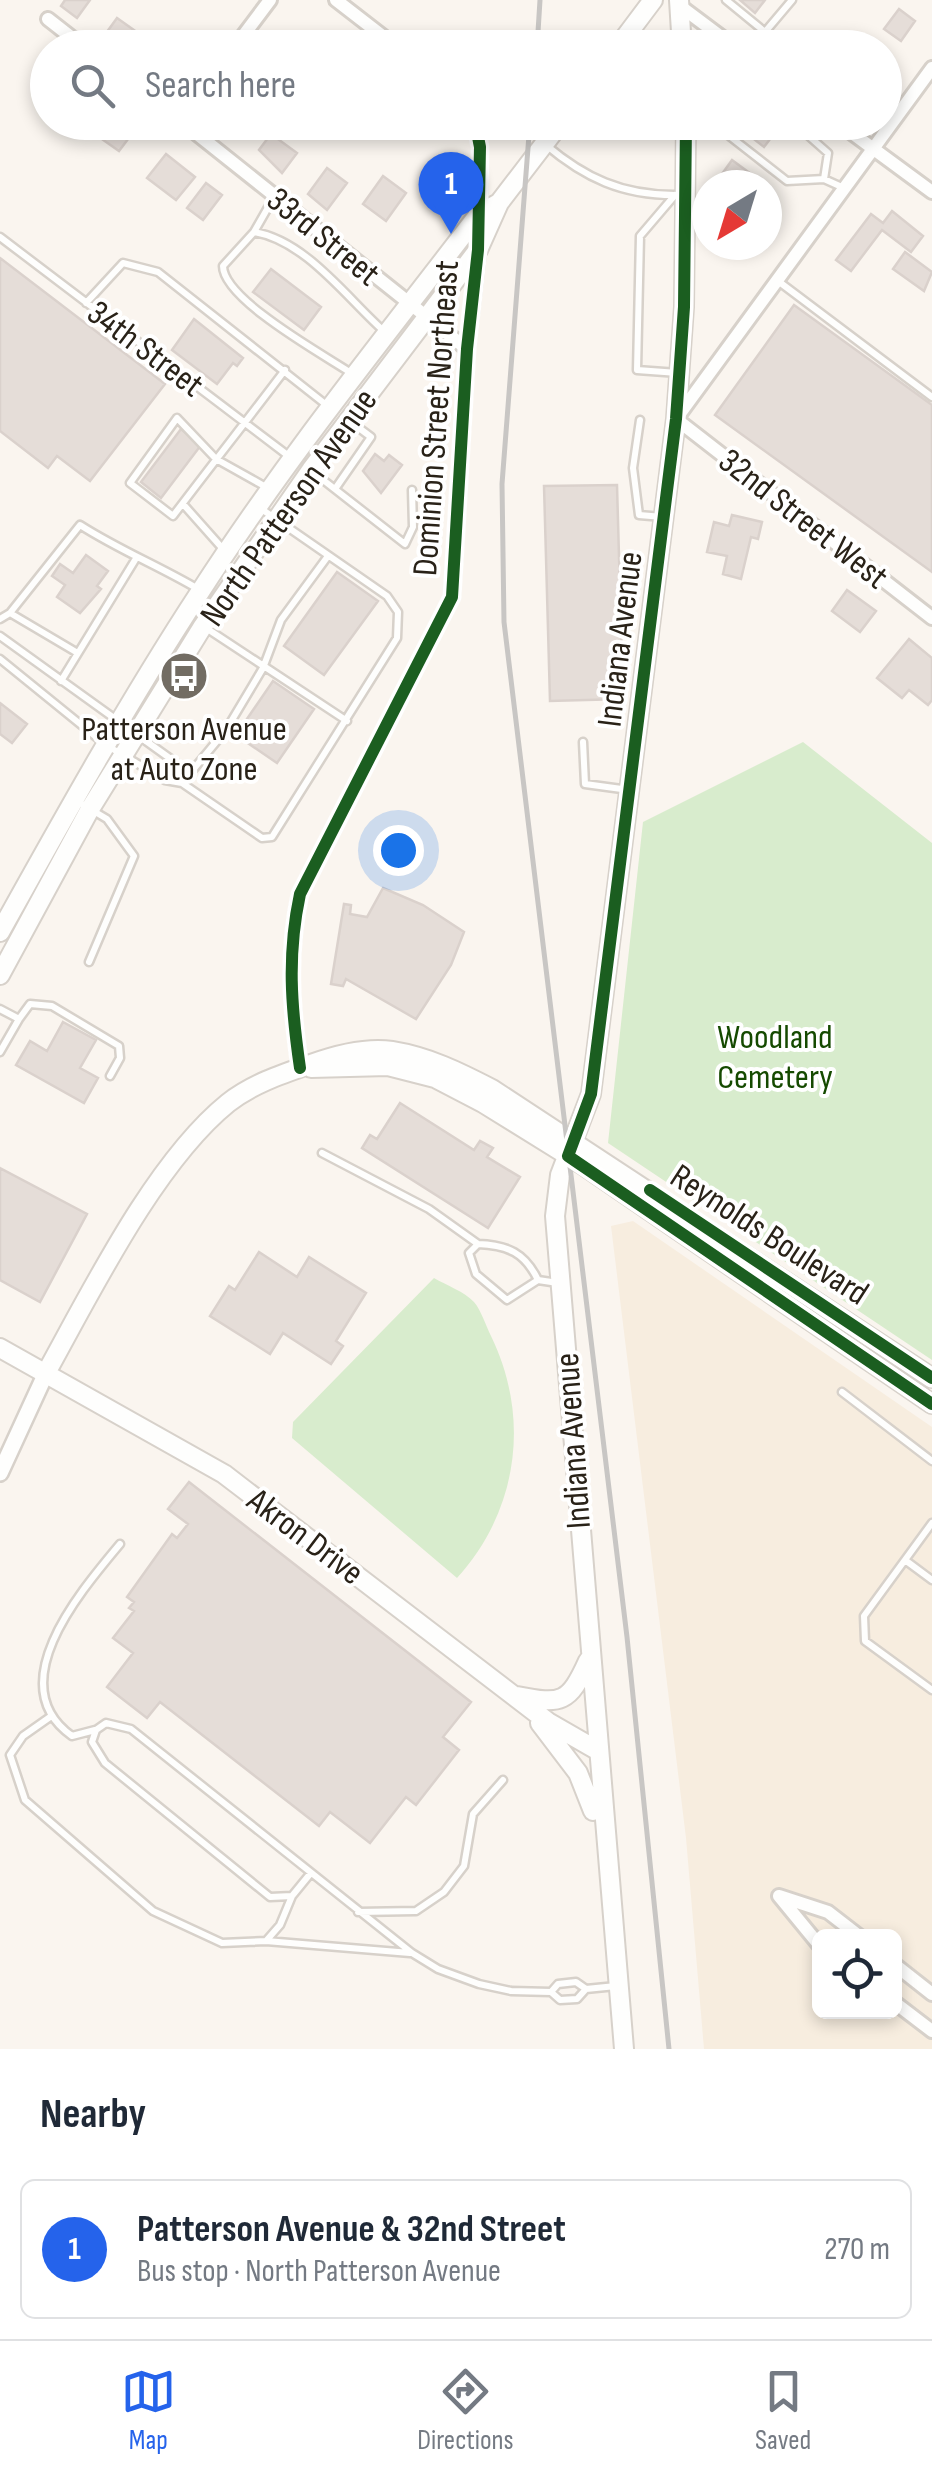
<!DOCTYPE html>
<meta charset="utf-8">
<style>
body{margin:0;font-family:"Sofia Sans Condensed",sans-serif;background:#f6f6f7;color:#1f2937}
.controls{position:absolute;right:30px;bottom:30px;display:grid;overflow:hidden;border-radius:15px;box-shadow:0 5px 15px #0003}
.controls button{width:90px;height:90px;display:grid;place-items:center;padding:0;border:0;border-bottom:2px solid #e0e1e3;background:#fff;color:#1f2937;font:50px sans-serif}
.compass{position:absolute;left:692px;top:170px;width:90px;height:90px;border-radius:50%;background:#fff;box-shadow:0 5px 15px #0003;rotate:218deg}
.you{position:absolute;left:398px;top:850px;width:35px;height:35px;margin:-25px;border:8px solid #fff;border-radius:50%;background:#1a73e8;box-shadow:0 0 0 15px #1a73e833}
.badge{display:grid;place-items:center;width:65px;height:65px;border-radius:50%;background:#2563eb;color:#fff;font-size:32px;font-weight:700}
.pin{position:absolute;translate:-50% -82px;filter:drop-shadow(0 2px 5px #0008)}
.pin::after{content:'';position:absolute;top:52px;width:35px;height:30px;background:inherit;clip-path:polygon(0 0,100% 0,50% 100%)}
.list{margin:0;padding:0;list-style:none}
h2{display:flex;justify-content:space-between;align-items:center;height:130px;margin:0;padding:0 40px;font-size:42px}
h2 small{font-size:32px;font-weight:400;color:#747a83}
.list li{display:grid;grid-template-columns:65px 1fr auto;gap:30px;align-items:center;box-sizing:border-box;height:140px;margin:0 20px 20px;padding:0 20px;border:2px solid #e0e1e3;border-radius:15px}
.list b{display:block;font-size:38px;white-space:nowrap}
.list p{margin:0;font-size:32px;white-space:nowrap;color:#747a83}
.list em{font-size:32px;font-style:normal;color:#747a83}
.icon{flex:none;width:55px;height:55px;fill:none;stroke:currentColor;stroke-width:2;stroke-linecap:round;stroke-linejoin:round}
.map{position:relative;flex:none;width:932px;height:2049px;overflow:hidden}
.search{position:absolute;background:#fff;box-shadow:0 5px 15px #0003;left:30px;right:30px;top:30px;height:110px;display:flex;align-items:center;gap:25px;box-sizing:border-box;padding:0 35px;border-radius:55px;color:#747a83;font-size:38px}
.sheet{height:290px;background:#fff}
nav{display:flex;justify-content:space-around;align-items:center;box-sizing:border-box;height:140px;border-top:2px solid #e0e1e3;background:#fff;font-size:28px;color:#747a83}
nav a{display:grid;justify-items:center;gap:5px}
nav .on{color:#2563eb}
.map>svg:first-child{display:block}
.built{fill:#f7eddf;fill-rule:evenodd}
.green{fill:#d8eccd}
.building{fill:#e5ddd8;stroke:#dad1cc;stroke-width:2.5}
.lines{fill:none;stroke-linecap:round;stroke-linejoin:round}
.service-casing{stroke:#d7d1ca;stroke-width:11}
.minor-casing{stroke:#d7d1ca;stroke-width:18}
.tertiary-casing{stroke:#d7d1ca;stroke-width:20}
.secondary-casing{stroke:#d7d1ca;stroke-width:22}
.service{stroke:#fefefd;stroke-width:6}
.minor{stroke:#fefefd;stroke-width:12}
.tertiary{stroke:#fefefd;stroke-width:15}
.secondary{stroke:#fefefd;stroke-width:18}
.rail{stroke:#c8c6c4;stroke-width:5}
.cycleway-casing{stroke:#fff;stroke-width:19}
.cycleway{stroke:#1b5e20;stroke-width:12}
.labels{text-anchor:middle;stroke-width:8;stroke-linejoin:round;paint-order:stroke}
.street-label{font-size:35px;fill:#292218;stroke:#fff}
.poi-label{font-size:35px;fill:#292218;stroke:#fff}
.park-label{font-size:35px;fill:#154a00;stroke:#fff}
</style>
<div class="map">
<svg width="932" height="2049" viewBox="0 0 932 2049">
<rect width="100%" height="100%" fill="#faf5ef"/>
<path class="built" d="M633,1221L932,1427V2049H704L686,1838L611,1226ZM820,1936H894V2012H820Z"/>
<path class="green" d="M803,742L932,843V1360L608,1143L643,822Z
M434,1278C446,1285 465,1292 474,1302C481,1310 486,1326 491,1336C531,1418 518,1511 457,1578L292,1438L293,1422Z"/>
<path class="building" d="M65,0H90L77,18L61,6Z
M740,0H765L755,13Z
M899,9L915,21L901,41L884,29Z
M117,18L141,35L132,48H120L104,36Z
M110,122L137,127L119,151L99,137Z
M214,122H246L234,138Z
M732,122H783L764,147Z
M271,134L297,153L282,173L259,150Z
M166,154L195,177L176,200L147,178Z
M732,160L766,185H714Z
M327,168L347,183L327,210L308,194Z
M383,176L406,193L386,221L363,204Z
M206,183L222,195L203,220L187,208Z
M892,211L923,236L911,252L882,230L851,271L836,260L871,214L883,223Z
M905,252L932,272L924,291L893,269Z
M0,258L165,384L90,481L57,456L48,468L0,431Z
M271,269L321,307L304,330L253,292Z
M794,305L932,405V572L715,415Z
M194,319L243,358L237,366L233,363L217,384L172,350Z
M181,429L201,445L161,498L141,482Z
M375,454L384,461L389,455L402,465L381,493L363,471Z
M617,485L623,699L550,701L544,486Z
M732,515L762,522L758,539L751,537L741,579L723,574L727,556L707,552L714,522L729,526Z
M86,555L108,571L97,586L101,589L80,613L57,597L65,585L52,576L60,564L73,573Z
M337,572L378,601L324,675L284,646Z
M847,590L876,611L860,632L832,611Z
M909,639L932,658V700L928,705L909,690L902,698L877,678Z
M273,681L314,709L277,763L236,735Z
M0,703L27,724L12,743L0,734Z
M383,888L423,905L464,932L451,965L416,1019L346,979L343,986L331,984L344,904L351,905L350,914L367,917Z
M63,1022L96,1040L80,1068L98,1078L84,1103L16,1065L30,1041L47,1051Z
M400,1103L474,1150L480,1141L493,1148L487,1157L520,1177L488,1228L362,1148L370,1135L377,1139Z
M0,1168L87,1214L40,1302L0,1280Z
M259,1252L297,1277L309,1257L366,1293L336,1341L343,1346L331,1364L283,1333L270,1354L210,1316L229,1286L235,1290Z
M189,1482L471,1702L443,1737L459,1750L416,1805L406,1797L370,1843L330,1812L319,1826L160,1702L147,1718L107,1687L133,1653L113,1638L134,1611L129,1608L134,1602L127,1597L172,1534L177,1538L188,1524L168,1509Z"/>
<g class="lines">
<g class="service-casing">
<path id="service" d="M726,0L765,32L792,0
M698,122L714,124L787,181L824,179L844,188
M793,122L828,153L824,179
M546,145C585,178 622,195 674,195
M675,195L640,236L637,370L678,373
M274,197L254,232L223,266C223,299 322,354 351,373
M254,232C307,241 348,300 386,333
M0,237L290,457
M778,281L932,397
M86,303L123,263L158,272L329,407
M640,420L633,468L639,515L663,517
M313,472L405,544L413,527L412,490
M266,487L216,459L177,418L130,483L173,516C210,467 248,419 285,370
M335,489L371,437L351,422
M183,504L223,549
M10,613L76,652
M0,619L10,613L80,525C119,550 159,566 198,589
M206,628L347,721
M0,636L175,762L182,782
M0,659L106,745L165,780L182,783L262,838L272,837L397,638L398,612L387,596L260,508
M61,681L135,560
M583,742L585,784L629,790
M182,783L226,730L263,668L281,620L328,556
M75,800L107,819L134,856L89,962
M0,1009L19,1019L30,1004L52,1006L119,1046L120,1058L110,1076
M0,1052L19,1019
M322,1153L429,1209L478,1244
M538,1280C525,1253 508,1245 478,1244L469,1253L476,1274L507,1300L538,1280L558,1283
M842,1392L932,1461
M932,1523L864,1616L865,1641L932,1690
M905,1560L932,1580
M50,1717L23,1736L10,1755L25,1800L153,1911L222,1943L266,1941L280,1925L292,1896
M95,1730L72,1736C0,1685 80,1592 120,1544
M310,1874L292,1896L270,1897L105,1763L92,1742L96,1730L106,1723L131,1729L412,1953L438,1969L479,1984L511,1991L551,1992
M358,1912L416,1911L444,1892L464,1866L473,1814L503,1780
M266,1941L410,1953
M586,1989L577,1999L560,2000L551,1992L558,1984L576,1982L586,1989L616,1986"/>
</g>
<g class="minor-casing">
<path id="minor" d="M336,0L398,48
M680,6L736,48
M48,19L85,48
M234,48L270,0
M932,68L676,419L932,618
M182,122L467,349
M475,122L480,147L479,219
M837,122L932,192
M300,1068C291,1006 287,955 300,894L452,597L467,349L478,254
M779,1896L828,1912L859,1936
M779,1896L820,1946
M894,1964L932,1994
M894,2002L932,2031"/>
</g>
<g class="tertiary-casing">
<path id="tertiary" d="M0,1473L46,1373"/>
</g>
<g class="secondary-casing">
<path id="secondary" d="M679,0L682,48
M617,48L653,0
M0,932C64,817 128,702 200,592C285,460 384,338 479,214L499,203
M0,975L90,809L203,626L311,470L478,250L499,203L561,122
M311,1068L388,1066L435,1078L483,1103L583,1165L932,1404
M0,1348L224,1474L548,1722L595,1749
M46,1373C92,1290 155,1162 228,1103C252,1084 282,1074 311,1064C336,1055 365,1047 392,1051C429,1057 459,1072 492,1089L932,1378
M517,1696C562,1705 569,1703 588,1661
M540,1723L578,1773L593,1811
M624,2049L555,1216L560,1175L591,1094L676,419L684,307L686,122"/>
</g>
<use href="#service" class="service"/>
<use href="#minor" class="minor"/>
<use href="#tertiary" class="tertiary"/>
<use href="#secondary" class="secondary"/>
<path class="rail" d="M537,48L540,0
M530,122L502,484L504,622L627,1637L669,2049"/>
<g class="cycleway-casing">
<path id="cycleway" d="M686,122L684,307L676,419L591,1094L568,1156L932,1404
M300,1068C291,1006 287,955 300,894L452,597L467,349L478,250L480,147L475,122
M650,1190L932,1378"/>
</g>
<use href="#cycleway" class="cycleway"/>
</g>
<defs>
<g id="bus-disc" transform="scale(2.5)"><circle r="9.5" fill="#726c63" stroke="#fff"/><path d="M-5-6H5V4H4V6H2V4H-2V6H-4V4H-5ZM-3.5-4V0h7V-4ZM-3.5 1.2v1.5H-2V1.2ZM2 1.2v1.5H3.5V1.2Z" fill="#fff"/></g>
</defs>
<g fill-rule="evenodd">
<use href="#bus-disc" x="184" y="676"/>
</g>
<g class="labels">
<g class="street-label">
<text transform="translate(324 236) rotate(39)" y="12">33rd Street</text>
<text transform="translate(146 348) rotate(37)" y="12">34th Street</text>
<text transform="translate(435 418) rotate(-86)" y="12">Dominion Street Northeast</text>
<text transform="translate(288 507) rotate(-55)" y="12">North Patterson Avenue</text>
<text transform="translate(804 518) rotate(38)" y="12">32nd Street West</text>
<text transform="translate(619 639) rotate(-83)" y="12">Indiana Avenue</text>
<text transform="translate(770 1234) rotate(33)" y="12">Reynolds Boulevard</text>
<text transform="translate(572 1441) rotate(-94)" y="12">Indiana Avenue</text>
<text transform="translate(306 1536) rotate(37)" y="12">Akron Drive</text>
</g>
<g class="poi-label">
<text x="184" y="740">Patterson Avenue<tspan x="184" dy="40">at Auto Zone</tspan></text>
</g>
<g class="park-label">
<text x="775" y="1048">Woodland<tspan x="775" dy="40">Cemetery</tspan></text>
</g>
</g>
</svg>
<div class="controls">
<button><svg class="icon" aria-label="locate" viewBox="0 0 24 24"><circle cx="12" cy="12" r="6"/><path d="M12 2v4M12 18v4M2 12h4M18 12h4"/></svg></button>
</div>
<svg class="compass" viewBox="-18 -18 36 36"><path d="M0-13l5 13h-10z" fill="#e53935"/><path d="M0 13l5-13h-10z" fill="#747a83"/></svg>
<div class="you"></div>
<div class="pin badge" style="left:451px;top:234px">1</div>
<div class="search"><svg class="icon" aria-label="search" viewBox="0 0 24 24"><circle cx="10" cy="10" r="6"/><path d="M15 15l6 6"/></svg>Search here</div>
</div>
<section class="sheet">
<h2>Nearby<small></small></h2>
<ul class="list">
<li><span class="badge">1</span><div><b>Patterson Avenue &amp; 32nd Street</b><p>Bus stop · North Patterson Avenue</p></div><em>270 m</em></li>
</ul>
</section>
<nav>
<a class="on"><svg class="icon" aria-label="map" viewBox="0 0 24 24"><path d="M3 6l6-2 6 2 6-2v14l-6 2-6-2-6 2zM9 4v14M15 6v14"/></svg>Map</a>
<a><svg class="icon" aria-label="directions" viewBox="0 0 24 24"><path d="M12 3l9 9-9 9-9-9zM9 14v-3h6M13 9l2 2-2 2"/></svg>Directions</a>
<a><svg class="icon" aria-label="saved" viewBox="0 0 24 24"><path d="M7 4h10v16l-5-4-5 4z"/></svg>Saved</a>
</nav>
